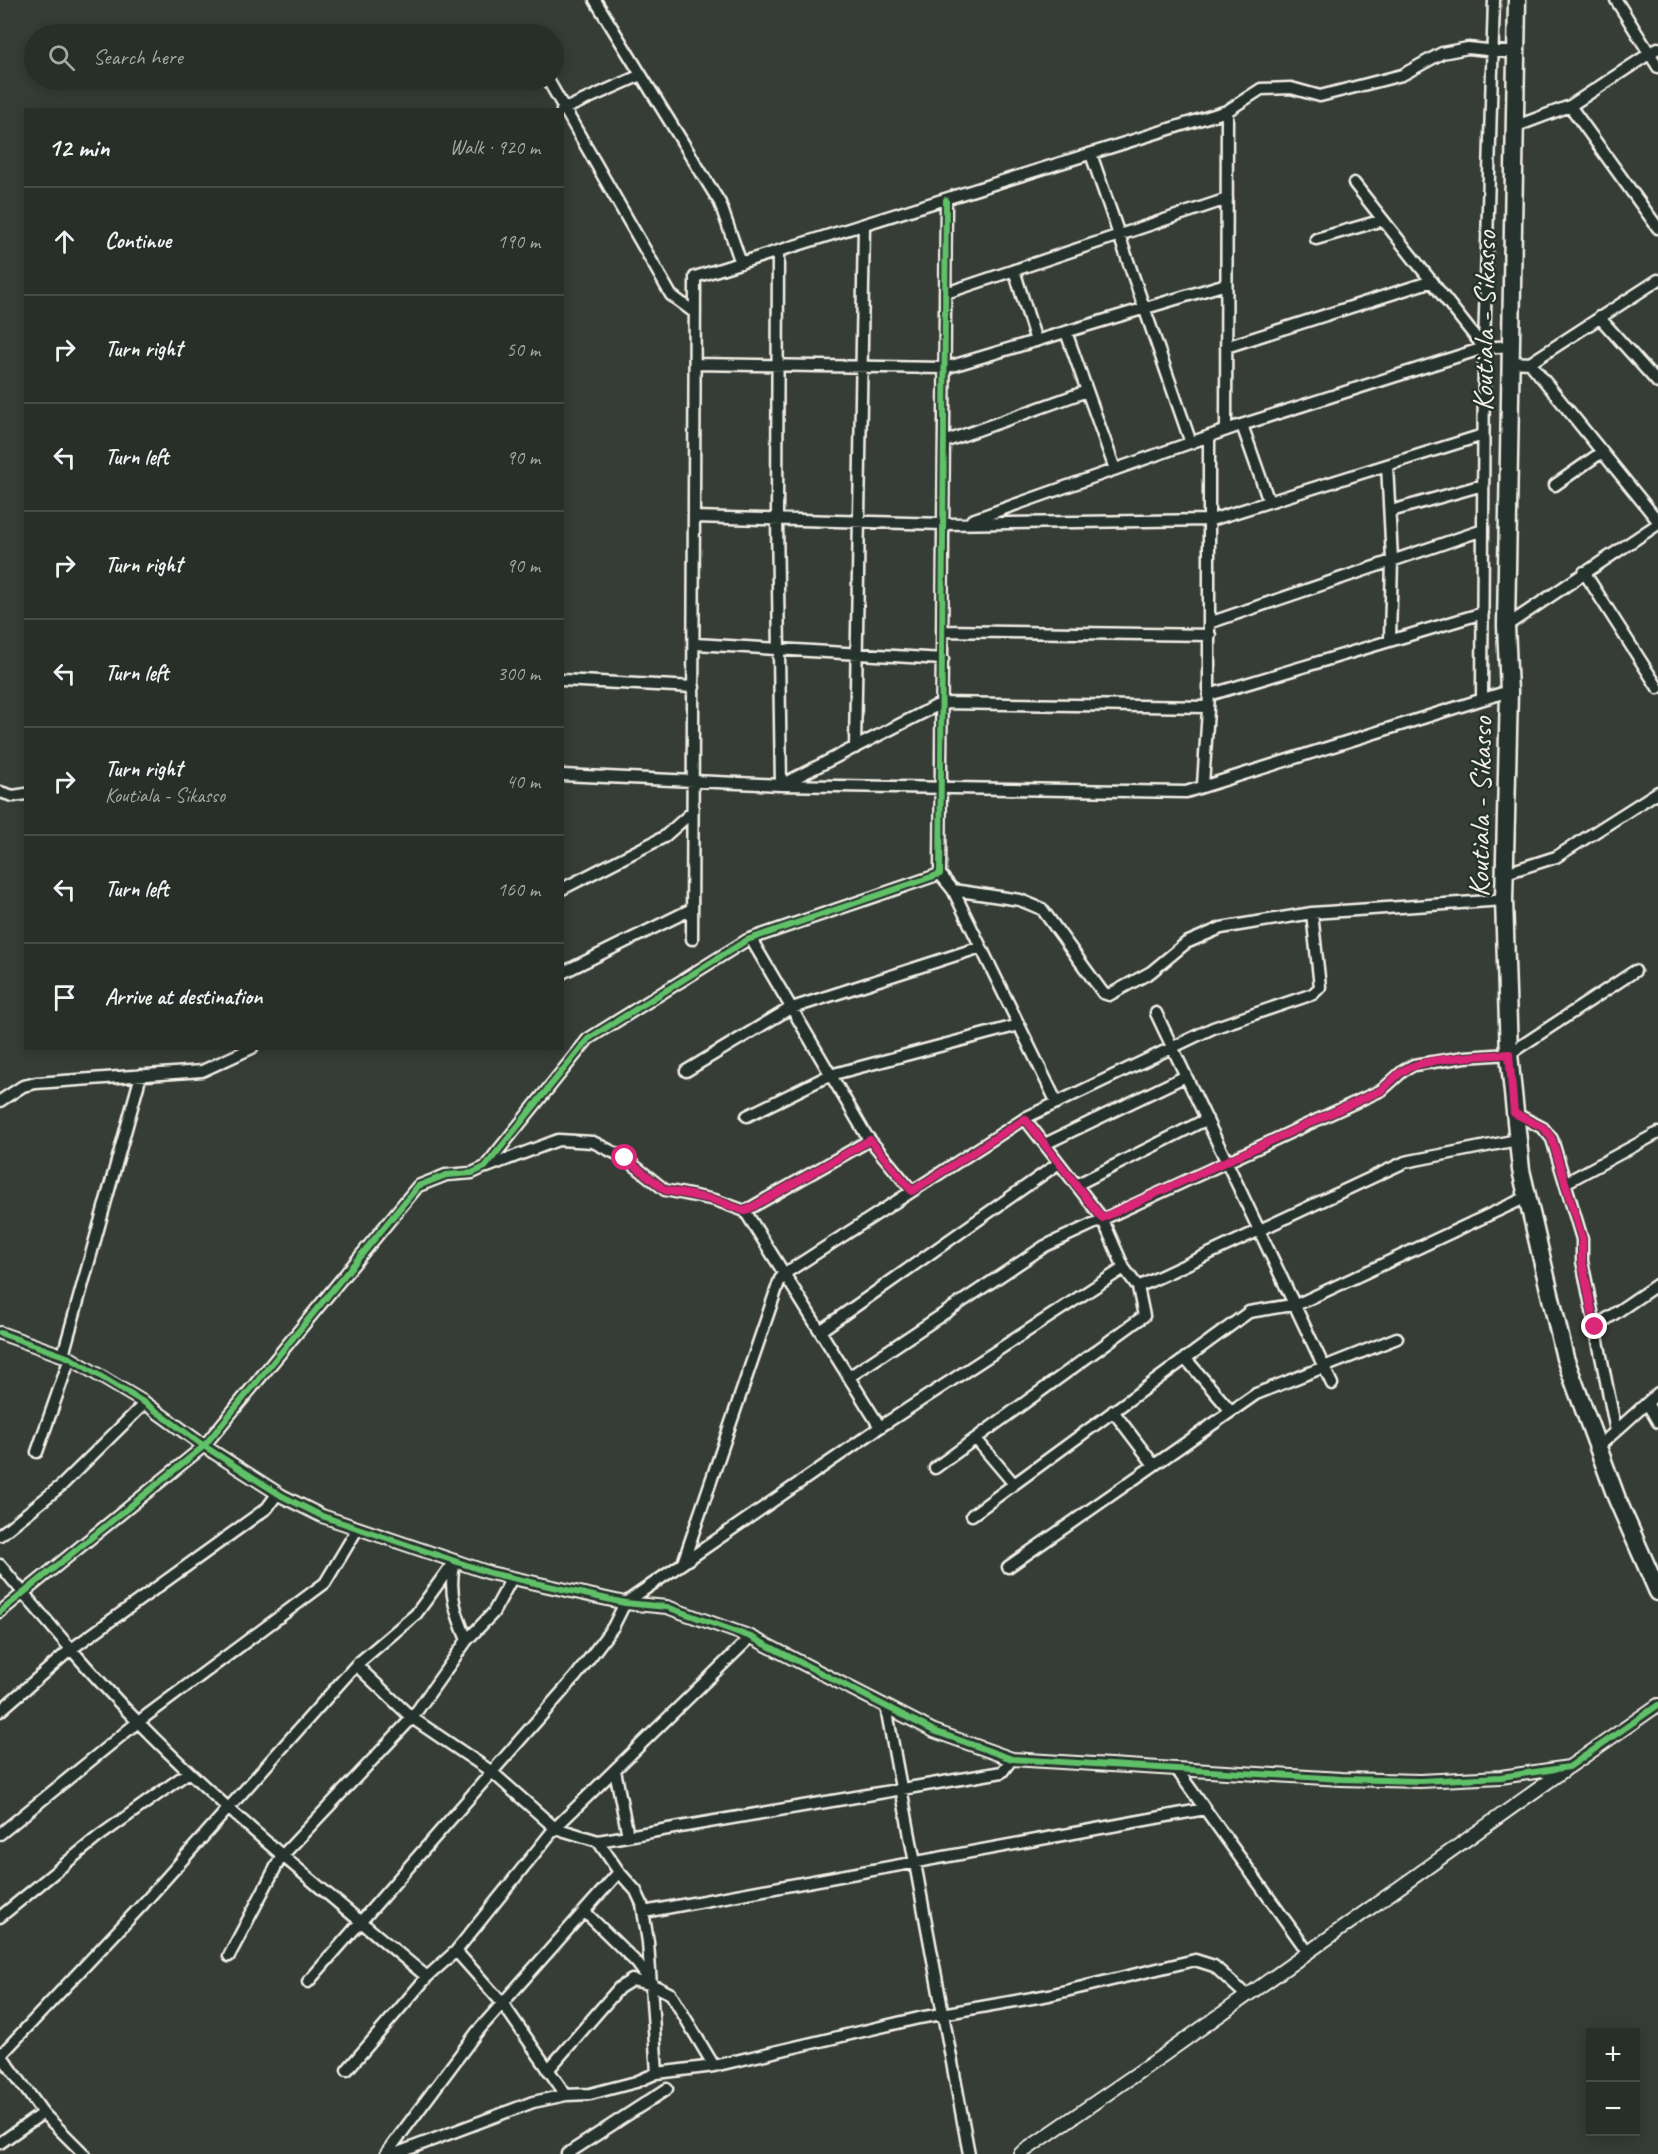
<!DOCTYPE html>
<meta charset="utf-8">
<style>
body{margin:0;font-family:Caveat,sans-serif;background:#343a34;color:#f1f3f6}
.controls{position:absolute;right:18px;bottom:18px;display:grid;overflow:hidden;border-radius:0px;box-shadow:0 3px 15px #0003}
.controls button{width:54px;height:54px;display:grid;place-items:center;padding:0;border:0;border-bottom:2px solid #444a45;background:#282e28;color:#f1f3f6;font:30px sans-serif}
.stop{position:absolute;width:18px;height:18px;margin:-14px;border:4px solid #db2777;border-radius:50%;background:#fff}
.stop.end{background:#db2777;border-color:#fff;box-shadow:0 2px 6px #0008}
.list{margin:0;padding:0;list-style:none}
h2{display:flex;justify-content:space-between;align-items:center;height:78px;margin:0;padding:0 24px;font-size:26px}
h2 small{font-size:20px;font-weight:400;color:#a5a8a8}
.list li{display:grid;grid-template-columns:39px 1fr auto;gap:18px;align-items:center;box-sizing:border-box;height:108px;padding:0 24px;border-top:2px solid #444a45}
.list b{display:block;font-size:22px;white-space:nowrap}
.list p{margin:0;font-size:20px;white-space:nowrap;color:#a5a8a8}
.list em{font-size:20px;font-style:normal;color:#a5a8a8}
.icon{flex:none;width:33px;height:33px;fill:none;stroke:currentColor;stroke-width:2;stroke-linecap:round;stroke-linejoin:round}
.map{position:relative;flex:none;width:1658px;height:2154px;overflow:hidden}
.search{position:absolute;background:#282e28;box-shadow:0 3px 15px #0003;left:24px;top:24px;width:540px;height:66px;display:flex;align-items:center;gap:15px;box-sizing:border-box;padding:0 21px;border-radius:33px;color:#a5a8a8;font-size:22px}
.panel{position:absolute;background:#282e28;box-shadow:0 3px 15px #0003;left:24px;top:108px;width:540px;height:942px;border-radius:0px}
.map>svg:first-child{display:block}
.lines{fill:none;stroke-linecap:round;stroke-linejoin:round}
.minor-casing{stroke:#f4f1e8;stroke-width:15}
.tertiary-casing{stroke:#f4f1e8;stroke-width:16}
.primary-casing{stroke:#f4f1e8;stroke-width:21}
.minor{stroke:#26332d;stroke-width:10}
.tertiary{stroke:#26332d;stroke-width:12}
.primary{stroke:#26332d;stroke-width:16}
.cycleway-casing{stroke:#26332d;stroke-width:10}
.cycleway{stroke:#61c268;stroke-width:6}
.route{stroke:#db2777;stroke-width:8}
.labels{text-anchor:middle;stroke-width:5;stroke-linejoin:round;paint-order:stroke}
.street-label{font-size:30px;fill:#f4f1e8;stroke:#26332d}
</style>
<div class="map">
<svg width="1658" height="2154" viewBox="0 0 1658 2154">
<rect width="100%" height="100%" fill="#353d36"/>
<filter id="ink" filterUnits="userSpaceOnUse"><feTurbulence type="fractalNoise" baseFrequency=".0167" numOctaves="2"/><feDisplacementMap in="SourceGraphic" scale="12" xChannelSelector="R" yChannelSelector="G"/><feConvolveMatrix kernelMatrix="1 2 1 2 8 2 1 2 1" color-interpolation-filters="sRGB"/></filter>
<g filter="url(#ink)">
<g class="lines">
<g class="minor-casing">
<path id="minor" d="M595,0L720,203L741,263
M1616,0L1658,67
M548,80L671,295L695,313
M1570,106L1658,228
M562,110L641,75
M1514,127L1570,106L1658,48
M1091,154L1191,443
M1354,183L1484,348
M1316,239L1383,220
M778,252L777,519L781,785L942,703L1207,707
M1014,270L1036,341
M946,293L1227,199
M1599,317L1658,383
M1066,332L1115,469
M1226,347L1432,281
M1510,362L1530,363L1658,521
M1530,363L1658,280
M695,364L945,368L1226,284
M1242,425L1269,502
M1226,430L1227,111
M944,442L1087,391
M1387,465L1392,559L1390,639
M1555,485L1602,452
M1391,511L1483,485
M695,517L944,524L1211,520L1483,435
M972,520L1235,427L1484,348L1511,346
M1584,572L1658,688
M1209,623L1483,530
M1506,626L1658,524
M943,631L1210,635
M695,644L943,659
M562,680L694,687
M1209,695L1483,613
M1482,698L1484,348L1494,0
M855,748L864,226
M562,775L781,785L1186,792L1509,691
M1203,785L1209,695V436
M0,792L13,796L26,794
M1506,873L1556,857L1658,792
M940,874L953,890L1057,1103
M562,889L664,837L691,813
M953,890L1020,900L1042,909L1103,993L1109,995L1151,972L1186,943L1221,928L1312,913L1504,900
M692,939L695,277L1227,111L1261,89L1291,88L1320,96L1402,75L1442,53L1468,48L1516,53
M751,939L866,1135L912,1191
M562,973L692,909
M1156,1013L1332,1384
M686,1071L789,1009L981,947
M0,1101L23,1086L36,1083L202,1071L252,1048
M1514,1113L1543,1128L1552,1139L1582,1239V1261L1616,1431
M747,1116L830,1075L1019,1025
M1045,1144L1186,1076
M487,1167L558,1140L593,1142L625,1158L665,1190L715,1200L745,1211L880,1427
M1565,1183L1658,1133
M1076,1185L1207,1119
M745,1211L870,1140
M1138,1287L1405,1162L1517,1140
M1595,1327L1658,1284
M820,1331L1059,1163
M63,1355L141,1075
M1185,1358L1231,1411
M849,1377L1045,1246L1382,1090L1403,1071L1414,1065L1465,1057L1509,1054L1635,971
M1647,1403L1658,1422
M1113,1411L1154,1465
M976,1439L1014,1484
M1597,1448L1658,1393
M37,1452L70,1358
M935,1468L1144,1316L1138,1287L1124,1268L1102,1218L1025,1119
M972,1515L1249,1312L1298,1304L1527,1197
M0,1535L62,1485L145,1403
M683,1563L780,1279L787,1272L1027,1117L1213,1028L1313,994L1320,987L1312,913
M0,1565C45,1619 89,1672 138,1722C228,1814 328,1894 427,1977
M454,1566C448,1593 457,1616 467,1640
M1008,1567L1256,1394L1397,1338
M0,1612L204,1446L418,1186L446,1175L472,1173L485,1167L588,1039L747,940L940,874L946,200
M356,1665L412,1718L492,1772L555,1828L598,1841L619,1872L636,1891L642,1904L648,1942L657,2073
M886,1707L969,2154
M0,1711L70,1650L267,1508L278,1493
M615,1770L628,1836
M1177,1770L1308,1952
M0,1834L138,1722L325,1583L358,1528
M598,1841L1002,1772L1012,1759
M585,1912L637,1963L653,1985L671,1994L714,2066
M644,1912L1205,1809
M0,1917L98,1837L189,1772
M456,1951L503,2004L566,2095
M229,1956L281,1857L412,1718L467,1640L493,1613L512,1578
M308,1982L576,1676L613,1627L625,1603L886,1423L1124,1268
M347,2070L427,1977L456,1951L555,1828L751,1637
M548,2070L619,1988L632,1980L653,1985
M0,2143L43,2113
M84,2154L43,2113L1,2055L144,1903L356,1665L416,1614L454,1562
M386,2154L477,2032L619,1872
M395,2154L533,2102L566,2095L590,2094L636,2082L657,2073L714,2066L919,2018L1049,1995L1195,1960L1214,1966L1247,1996
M567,2154L667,2089"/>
</g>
<g class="tertiary-casing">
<path id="tertiary" d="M0,1333L70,1358L145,1403L204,1446L282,1496L322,1516L490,1573L625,1603L667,1607L751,1637L934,1731L1012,1759L1341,1779L1420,1781L1501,1777L1569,1767L1658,1705
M1020,2154L1165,2054L1566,1769"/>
</g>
<g class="primary-casing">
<path id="primary" d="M1517,0L1506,626L1509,691L1504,900L1509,1054L1521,1170L1565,1358L1617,1499L1658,1592"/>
</g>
<use href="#minor" class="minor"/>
<use href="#tertiary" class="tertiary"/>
<use href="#primary" class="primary"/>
<g class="cycleway-casing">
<path id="cycleway" d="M0,1333L70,1358L145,1403L204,1446L282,1496L322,1516L490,1573L625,1603L667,1607L751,1637L934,1731L1012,1759L1341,1779L1420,1781L1501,1777L1569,1767L1658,1705
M0,1612L204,1446L418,1186L446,1175L472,1173L485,1167L588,1039L747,940L940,874L946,200"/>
</g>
<use href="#cycleway" class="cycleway"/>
</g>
</g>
<g class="lines" filter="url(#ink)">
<path class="route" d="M625,1158L665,1190L715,1200L745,1211L870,1140L912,1191L1025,1119L1102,1218L1382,1090C1389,1084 1395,1076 1403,1071C1424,1057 1483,1056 1509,1054L1514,1113L1544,1128L1552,1139L1582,1239V1261L1595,1327"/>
</g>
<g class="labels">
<g class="street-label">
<text transform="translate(1484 321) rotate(-89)" y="10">Koutiala - Sikasso</text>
<text transform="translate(1480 807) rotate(-89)" y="10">Koutiala - Sikasso</text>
</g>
</g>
</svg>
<div class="controls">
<button>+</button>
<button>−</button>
</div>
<div class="stop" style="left:625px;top:1158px"></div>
<div class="stop end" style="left:1595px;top:1327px"></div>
<div class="search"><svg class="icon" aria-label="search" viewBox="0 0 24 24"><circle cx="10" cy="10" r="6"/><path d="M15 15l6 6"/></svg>Search here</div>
<section class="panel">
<h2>12 min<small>Walk · 920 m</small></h2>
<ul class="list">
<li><svg class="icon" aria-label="ahead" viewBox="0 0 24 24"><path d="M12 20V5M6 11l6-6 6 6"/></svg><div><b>Continue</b></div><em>190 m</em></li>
<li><svg class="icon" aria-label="right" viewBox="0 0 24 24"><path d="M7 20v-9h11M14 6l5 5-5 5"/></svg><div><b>Turn right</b></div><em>50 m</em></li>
<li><svg class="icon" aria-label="left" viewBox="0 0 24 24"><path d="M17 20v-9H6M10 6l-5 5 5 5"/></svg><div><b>Turn left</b></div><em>90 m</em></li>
<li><svg class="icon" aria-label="right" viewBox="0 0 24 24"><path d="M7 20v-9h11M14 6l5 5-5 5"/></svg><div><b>Turn right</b></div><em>90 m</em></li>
<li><svg class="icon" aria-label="left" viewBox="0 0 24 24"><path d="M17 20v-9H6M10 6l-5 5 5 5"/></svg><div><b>Turn left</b></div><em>300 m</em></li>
<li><svg class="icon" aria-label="right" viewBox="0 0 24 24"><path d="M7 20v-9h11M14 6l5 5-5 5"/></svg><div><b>Turn right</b><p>Koutiala - Sikasso</p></div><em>40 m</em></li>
<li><svg class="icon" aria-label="left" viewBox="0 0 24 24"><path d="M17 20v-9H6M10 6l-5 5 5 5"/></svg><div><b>Turn left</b></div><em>160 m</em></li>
<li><svg class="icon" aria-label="arrive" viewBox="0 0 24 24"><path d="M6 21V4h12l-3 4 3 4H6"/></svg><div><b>Arrive at destination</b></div></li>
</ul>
</section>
</div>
